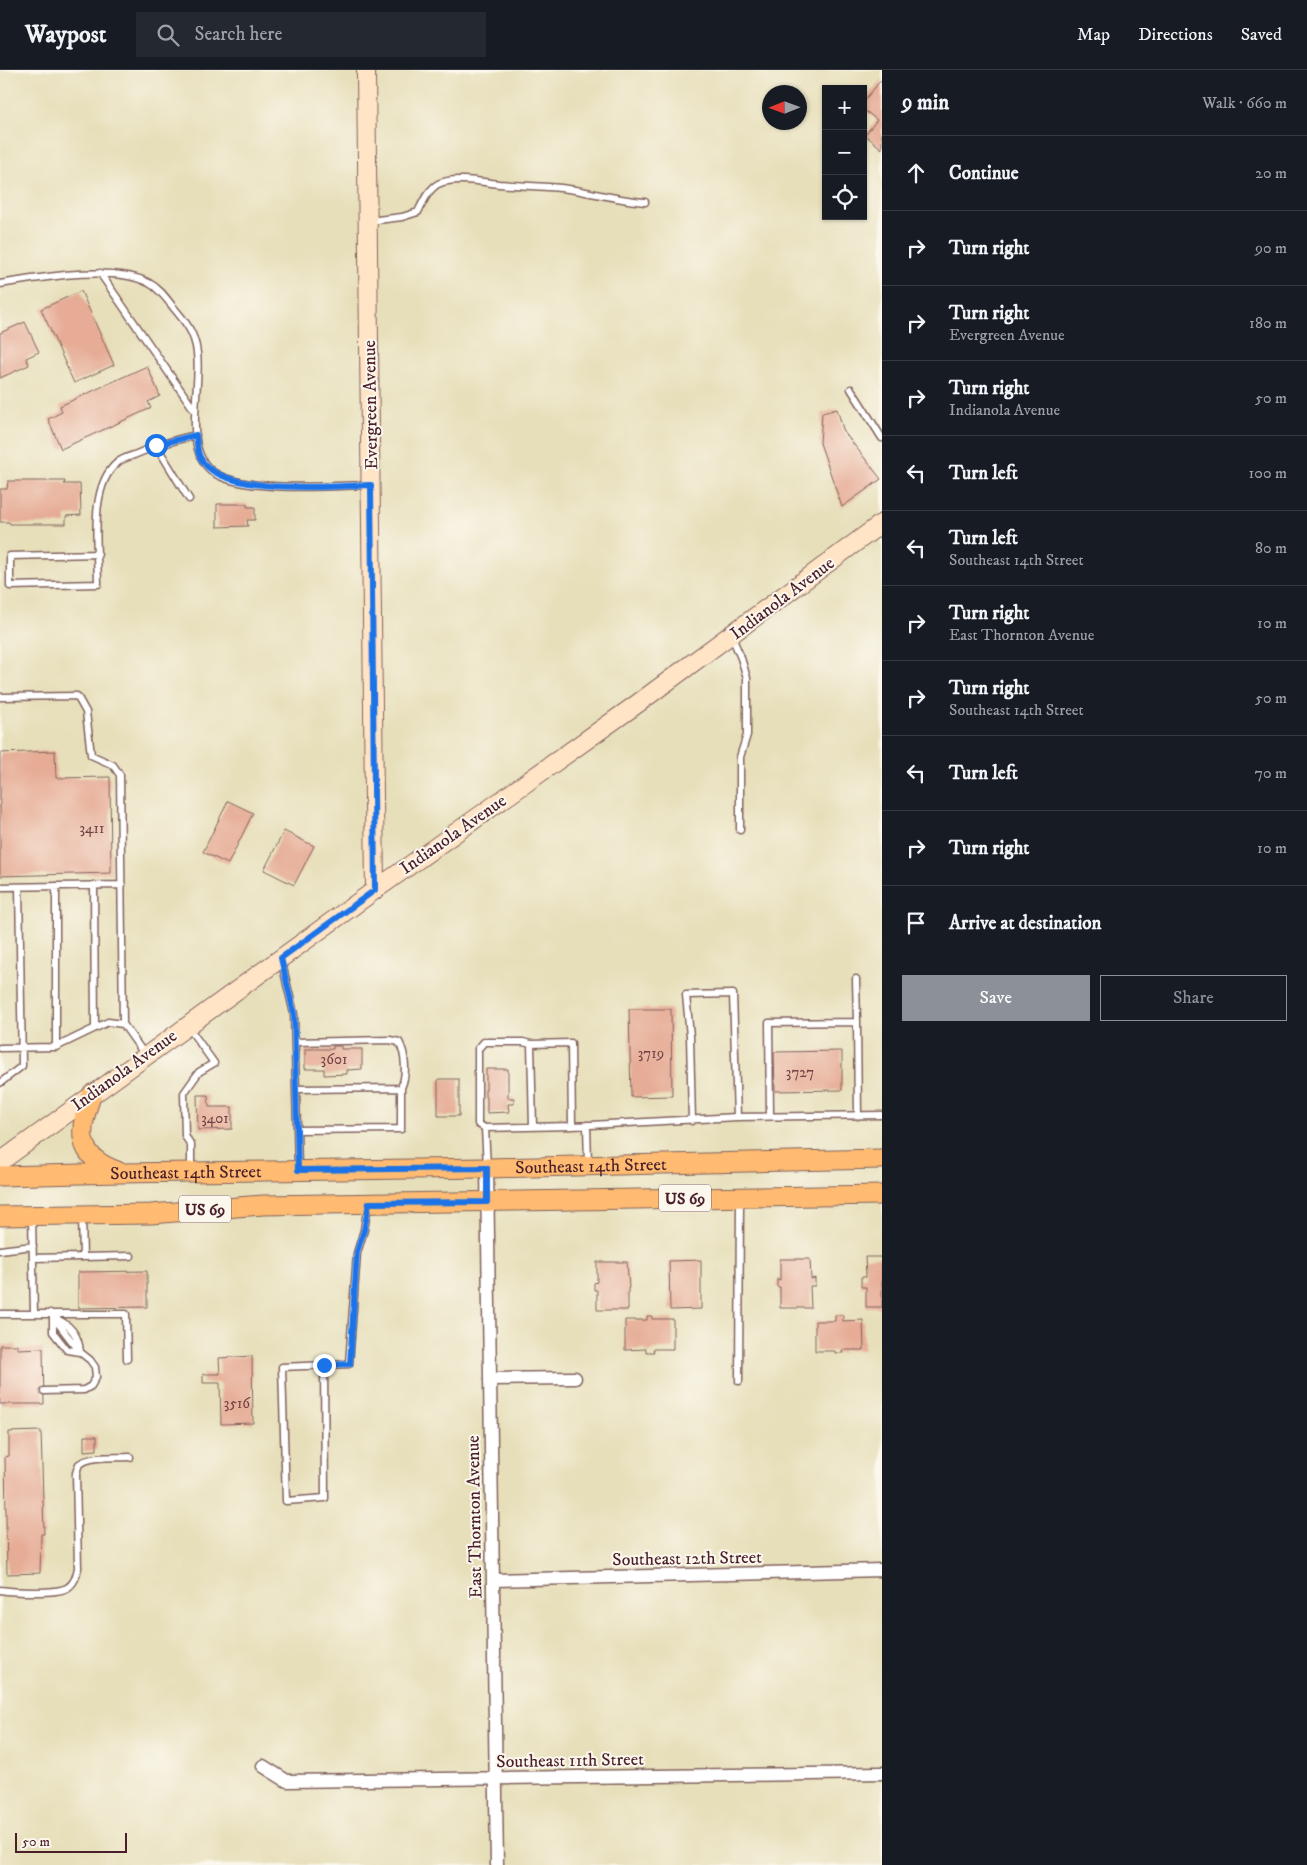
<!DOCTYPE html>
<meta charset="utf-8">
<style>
body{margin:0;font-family:"IM FELL DW Pica",serif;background:#242831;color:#f1f3f6}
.controls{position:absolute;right:15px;top:15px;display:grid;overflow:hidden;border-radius:0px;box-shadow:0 1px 4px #0004}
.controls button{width:45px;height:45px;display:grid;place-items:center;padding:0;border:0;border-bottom:1px solid #363941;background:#171b24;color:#f1f3f6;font:25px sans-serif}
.compass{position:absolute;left:762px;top:15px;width:45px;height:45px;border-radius:50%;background:#171b24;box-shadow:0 1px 4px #0004;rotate:269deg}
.scale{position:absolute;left:15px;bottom:12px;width:112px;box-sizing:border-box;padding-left:5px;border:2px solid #4a1f2b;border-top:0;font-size:14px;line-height:18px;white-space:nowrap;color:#4a1f2b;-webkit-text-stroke:4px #fbf7ec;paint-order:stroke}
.stop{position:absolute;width:15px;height:15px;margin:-11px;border:4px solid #1a73e8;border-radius:50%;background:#fff}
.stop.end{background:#1a73e8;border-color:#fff;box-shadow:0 1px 5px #0008}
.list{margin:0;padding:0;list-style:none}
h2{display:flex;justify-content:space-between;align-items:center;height:65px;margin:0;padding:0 20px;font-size:21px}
h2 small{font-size:16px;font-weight:400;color:#9ea1a6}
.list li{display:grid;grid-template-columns:32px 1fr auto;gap:15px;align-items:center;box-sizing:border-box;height:75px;padding:0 20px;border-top:1px solid #363941}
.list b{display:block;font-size:19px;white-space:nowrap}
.list p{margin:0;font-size:16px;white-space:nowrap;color:#9ea1a6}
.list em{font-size:16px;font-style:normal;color:#9ea1a6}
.actions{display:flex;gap:10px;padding:15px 20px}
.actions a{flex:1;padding:11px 0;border:1px solid #8c9099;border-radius:0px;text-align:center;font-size:18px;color:#8c9099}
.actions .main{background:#8c9099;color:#fff}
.icon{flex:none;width:28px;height:28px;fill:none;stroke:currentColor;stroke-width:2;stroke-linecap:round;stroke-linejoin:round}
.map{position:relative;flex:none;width:882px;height:1795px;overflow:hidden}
header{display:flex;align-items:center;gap:30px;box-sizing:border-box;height:70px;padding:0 25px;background:#171b24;border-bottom:1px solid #363941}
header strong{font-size:24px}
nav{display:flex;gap:28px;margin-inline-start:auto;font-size:18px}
.search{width:350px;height:45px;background:#242831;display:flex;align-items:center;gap:12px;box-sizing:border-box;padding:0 18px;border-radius:0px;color:#9ea1a6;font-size:19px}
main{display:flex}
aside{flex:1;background:#171b24}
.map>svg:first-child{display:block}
.building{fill:#e6ac95}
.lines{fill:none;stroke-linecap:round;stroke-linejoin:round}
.service-casing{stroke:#81625d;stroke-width:9}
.minor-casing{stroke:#81625d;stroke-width:15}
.secondary-casing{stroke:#81625d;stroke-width:20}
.primary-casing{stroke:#81625d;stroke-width:21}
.service{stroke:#fff;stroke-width:6}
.minor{stroke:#fff;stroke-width:12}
.secondary{stroke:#ffe4c6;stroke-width:18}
.primary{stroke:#febb71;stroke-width:19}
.route{stroke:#1a73e8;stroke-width:6}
.labels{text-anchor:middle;stroke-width:4;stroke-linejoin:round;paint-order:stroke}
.number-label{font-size:15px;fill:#714246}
.shield{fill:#fbf7ec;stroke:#7f6065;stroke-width:1}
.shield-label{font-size:16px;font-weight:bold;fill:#4a1f2b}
.street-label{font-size:18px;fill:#4a1f2b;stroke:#fbf7ec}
</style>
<header>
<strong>Waypost</strong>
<div class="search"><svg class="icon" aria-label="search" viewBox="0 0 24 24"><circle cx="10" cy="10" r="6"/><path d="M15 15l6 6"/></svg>Search here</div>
<nav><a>Map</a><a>Directions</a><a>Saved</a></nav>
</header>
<main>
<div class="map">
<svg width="882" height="1795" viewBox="0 0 882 1795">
<rect width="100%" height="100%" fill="#fbf7ec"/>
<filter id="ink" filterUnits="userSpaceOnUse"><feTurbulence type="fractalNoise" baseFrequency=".02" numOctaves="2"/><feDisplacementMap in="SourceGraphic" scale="10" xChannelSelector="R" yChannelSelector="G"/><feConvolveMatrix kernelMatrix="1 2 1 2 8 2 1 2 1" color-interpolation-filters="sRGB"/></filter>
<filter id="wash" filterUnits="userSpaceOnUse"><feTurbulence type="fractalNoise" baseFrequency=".0096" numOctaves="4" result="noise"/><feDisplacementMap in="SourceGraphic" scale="20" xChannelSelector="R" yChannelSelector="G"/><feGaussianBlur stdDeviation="1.12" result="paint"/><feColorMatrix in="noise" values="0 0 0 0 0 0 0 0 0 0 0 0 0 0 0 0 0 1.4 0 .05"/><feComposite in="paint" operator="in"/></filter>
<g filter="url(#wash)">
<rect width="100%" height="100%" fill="#e7dfba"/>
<g id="blocks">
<path class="building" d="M882,9V79L865,65L877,50L863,39V32Z
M81,221L114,295L74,313L41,239Z
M25,252L39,282L26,288L29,295L0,308V263Z
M147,296L160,326L148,332L151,338L61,379L48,349L62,342L60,336Z
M837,339L844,362L881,409L842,437L820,373L822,343Z
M8,411H65L64,414H80L81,445L66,446V454H10L9,452H0V419H7Z
M217,434H247V437H255V450H247L248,456L217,457Z
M55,681L56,708L110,707L111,803L0,806V683Z
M228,731L253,743L228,794L203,782Z
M284,761L314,776L294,815L264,800Z
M629,939H671L672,1026L631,1027Z
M333,976H341V979H362V999L347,1000V1004L324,1005V999H305V979H333Z
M842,981V1020L775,1021L774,982Z
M486,999H508V1028H514V1034H508L509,1042L487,1043V1027H485V1020H486Z
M438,1009H459V1046H438Z
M197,1025H208L209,1037H232V1059L198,1060Z
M865,1187H882V1237H866V1217H861V1207H866Z
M780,1189H810L811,1209L815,1208V1216H810L811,1238H780V1217H777V1209L780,1210Z
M701,1190V1239L670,1240L669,1191Z
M597,1192H627L629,1218H628V1240H597V1220H594V1213L597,1212Z
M147,1201V1237L78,1238V1202Z
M835,1245H843V1251L863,1250L864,1280H842L843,1283H835V1281H815V1251H835Z
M647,1246H652V1249H673V1279H653L654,1282H646V1279L625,1280V1250H647Z
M0,1275H17V1279L43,1278L44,1334H0Z
M252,1286L253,1353L221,1354L220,1313H203V1304H220L219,1288Z
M41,1361L44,1464H41L40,1503L7,1504L5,1387L9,1386V1362Z
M84,1366H97V1380L84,1381Z"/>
</g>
</g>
<g filter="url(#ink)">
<use href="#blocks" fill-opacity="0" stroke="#81625d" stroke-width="1"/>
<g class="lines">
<g class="service-casing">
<path id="service" d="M369,151L402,147L418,142C423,132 428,120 438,114C454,106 482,112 499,114C520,116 540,116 561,118C589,121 616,130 645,132
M100,203L195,341
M0,214C38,208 115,194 149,213C159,218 166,228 173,237C185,251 195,263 197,283C202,317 181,379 213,402C242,423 333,416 370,415
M851,319L882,368
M156,375L189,429
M98,484L10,486V516L98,514C98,480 88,417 117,393C121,389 128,387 134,385C154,376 174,370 196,365
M732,567L741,588L747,608V665L740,687V760
M0,627L77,626L86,642L91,685L113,695L120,705L123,954
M94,815L95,957
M56,816V977
M0,817L122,815
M281,889L294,944L298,1098
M856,909L857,952
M189,958L214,993L199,1002L184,1023L185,1066L191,1075V1100
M295,972L390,970L399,972C406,985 407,1005 401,1018
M0,978L56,977L108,952L123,954L145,985
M0,1013L22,996L19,817
M296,1019L401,1018V1059L297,1060
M770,1046L769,953L857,952L858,1046
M692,1051L690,966L686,925L733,924L737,1047
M587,1055L588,1095
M533,1057L531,974L571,973L572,1056
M485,1058L478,1054V979L484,972H523L531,974
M487,1097L485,1058L572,1056L737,1047L882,1045
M82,1146L83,1187
M32,1147L34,1244
M0,1180L33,1176
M33,1188L131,1186
M0,1244H126L127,1289
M53,1248C70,1253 79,1266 80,1282L67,1280L53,1262Z
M324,1295L325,1428L286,1431L282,1297L349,1294L357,1183L364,1160L368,1135
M739,1311L740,1128
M44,1321L84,1320L91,1316L96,1307L95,1297L90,1290L80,1282L50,1243
M0,1520C13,1522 56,1524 67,1518C75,1513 76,1506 78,1498L76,1403L79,1394C94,1385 113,1388 130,1387"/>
</g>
<g class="minor-casing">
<path id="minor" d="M487,1098L497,1795
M490,1309L575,1308
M493,1510L882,1500
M263,1696L287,1711L882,1703"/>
</g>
<g class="secondary-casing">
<path id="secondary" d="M366,0L375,820
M0,1092L375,820L637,634L882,453"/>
</g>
<g class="primary-casing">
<g id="primary">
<path d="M92,1024C78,1061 75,1086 117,1101"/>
<path id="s1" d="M0,1106L121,1103L487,1098L882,1089"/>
<path d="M0,1146L151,1144L263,1135L882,1125"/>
</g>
</g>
<use href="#service" class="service"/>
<use href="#minor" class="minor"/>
<use href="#secondary" class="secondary"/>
<use href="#primary" class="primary"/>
</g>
</g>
<g class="lines" filter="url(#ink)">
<path class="route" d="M156,375L196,365C197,372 197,381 200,387C218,427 334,416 371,415L375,820L281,888L294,944L298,1100L487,1098V1132L369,1133L364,1160L357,1182L350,1294L324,1295"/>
</g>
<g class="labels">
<g class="number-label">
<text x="92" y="763">3411</text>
<text x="651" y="988">3719</text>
<text x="334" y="994">3601</text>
<text x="800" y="1007">3727</text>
<text x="215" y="1053">3401</text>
<text x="237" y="1338">3516</text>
</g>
<g class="shield">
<rect x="659" y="1114.5" width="52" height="27" rx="4"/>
<rect x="179" y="1125.5" width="52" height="27" rx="4"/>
</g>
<g class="shield-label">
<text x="685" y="1134">US 69</text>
<text x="205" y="1145">US 69</text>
</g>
<g class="street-label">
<text transform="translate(370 335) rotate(-91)" y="6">Evergreen Avenue</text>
<text transform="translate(782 528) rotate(-37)" y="6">Indianola Avenue</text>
<text transform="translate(453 764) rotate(-35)" y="6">Indianola Avenue</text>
<text transform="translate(124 1000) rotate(-36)" y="6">Indianola Avenue</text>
<text dy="6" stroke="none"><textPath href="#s1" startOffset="591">Southeast 14th Street</textPath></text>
<text dy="6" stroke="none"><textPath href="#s1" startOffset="186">Southeast 14th Street</textPath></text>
<text transform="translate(474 1447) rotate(-91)" y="6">East Thornton Avenue</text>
<text transform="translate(687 1488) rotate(-1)" y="6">Southeast 12th Street</text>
<text transform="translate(570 1690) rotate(-1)" y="6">Southeast 11th Street</text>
</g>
</g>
</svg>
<div class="controls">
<button>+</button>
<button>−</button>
<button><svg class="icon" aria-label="locate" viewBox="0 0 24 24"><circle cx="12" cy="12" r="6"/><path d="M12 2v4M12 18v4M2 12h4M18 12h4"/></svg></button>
</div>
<svg class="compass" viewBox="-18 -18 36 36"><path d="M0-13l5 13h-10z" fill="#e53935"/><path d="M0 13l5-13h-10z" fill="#9ea1a6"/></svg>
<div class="scale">50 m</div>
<div class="stop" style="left:156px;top:375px"></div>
<div class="stop end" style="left:324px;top:1295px"></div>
</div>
<aside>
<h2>9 min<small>Walk · 660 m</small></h2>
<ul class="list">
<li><svg class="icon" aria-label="ahead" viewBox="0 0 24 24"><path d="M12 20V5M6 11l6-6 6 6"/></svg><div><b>Continue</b></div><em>20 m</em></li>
<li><svg class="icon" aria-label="right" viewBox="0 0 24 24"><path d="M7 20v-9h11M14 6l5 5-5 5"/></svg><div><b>Turn right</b></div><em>90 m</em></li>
<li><svg class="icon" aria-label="right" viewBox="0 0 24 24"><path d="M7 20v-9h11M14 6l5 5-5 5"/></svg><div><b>Turn right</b><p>Evergreen Avenue</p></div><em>180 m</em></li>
<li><svg class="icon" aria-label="right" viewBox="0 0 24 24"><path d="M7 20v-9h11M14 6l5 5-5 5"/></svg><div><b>Turn right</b><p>Indianola Avenue</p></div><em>50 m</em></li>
<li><svg class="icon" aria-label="left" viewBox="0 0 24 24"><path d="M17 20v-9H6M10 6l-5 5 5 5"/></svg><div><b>Turn left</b></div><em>100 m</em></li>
<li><svg class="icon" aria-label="left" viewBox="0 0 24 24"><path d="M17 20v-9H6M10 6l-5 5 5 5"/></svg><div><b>Turn left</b><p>Southeast 14th Street</p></div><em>80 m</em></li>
<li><svg class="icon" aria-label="right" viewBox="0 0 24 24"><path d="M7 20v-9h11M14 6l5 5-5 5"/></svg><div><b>Turn right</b><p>East Thornton Avenue</p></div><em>10 m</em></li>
<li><svg class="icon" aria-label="right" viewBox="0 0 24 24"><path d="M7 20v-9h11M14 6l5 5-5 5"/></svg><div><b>Turn right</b><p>Southeast 14th Street</p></div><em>50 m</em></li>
<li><svg class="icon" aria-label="left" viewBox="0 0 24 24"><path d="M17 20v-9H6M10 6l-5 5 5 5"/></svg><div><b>Turn left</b></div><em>70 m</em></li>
<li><svg class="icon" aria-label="right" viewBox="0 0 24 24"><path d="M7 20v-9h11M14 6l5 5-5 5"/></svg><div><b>Turn right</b></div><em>10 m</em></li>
<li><svg class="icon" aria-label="arrive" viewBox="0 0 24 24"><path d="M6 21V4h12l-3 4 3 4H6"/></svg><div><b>Arrive at destination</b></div></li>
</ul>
<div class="actions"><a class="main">Save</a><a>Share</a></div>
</aside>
</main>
